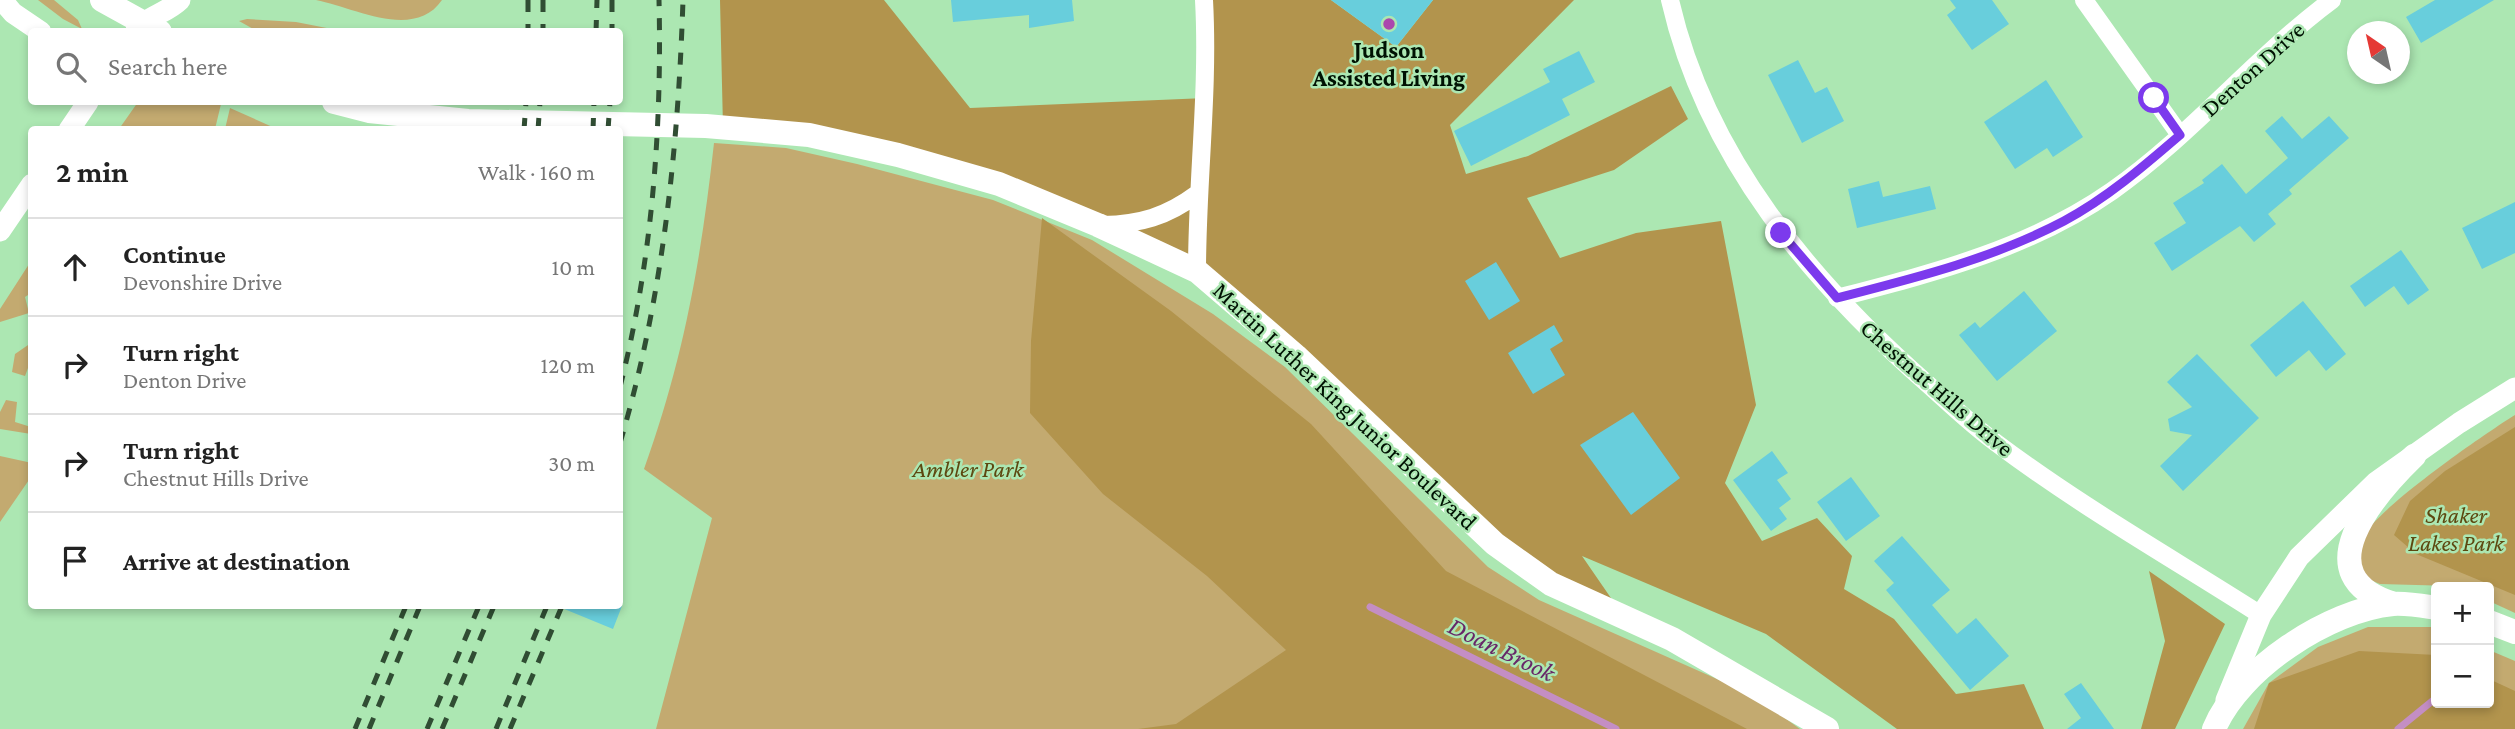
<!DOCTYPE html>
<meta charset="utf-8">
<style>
body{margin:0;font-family:"Crimson Pro",serif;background:#f6f6f6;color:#222}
.controls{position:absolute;right:21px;bottom:21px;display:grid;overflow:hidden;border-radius:7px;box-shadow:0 4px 10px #0003}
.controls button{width:63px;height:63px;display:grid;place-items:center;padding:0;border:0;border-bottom:2px solid #e0e0e0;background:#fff;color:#222;font:35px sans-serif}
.compass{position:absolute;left:2347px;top:21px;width:63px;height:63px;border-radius:50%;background:#fff;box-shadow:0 4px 10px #0003;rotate:326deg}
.stop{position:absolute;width:21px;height:21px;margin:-16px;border:5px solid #7c3aed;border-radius:50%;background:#fff}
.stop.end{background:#7c3aed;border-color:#fff;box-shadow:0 2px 7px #0008}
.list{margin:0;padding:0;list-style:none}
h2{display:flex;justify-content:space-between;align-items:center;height:91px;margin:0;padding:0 28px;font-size:30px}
h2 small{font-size:23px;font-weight:400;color:#767676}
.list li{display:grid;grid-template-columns:46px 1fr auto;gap:21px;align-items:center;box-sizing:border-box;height:98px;padding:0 28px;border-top:2px solid #e0e0e0}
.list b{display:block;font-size:26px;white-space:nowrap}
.list p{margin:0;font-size:23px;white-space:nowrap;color:#767676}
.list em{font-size:23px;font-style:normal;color:#767676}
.icon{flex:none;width:38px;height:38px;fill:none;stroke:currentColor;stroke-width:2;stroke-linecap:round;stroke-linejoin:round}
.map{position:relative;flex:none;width:2515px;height:729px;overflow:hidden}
.search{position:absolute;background:#fff;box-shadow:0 4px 10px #0003;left:28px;top:28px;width:595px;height:77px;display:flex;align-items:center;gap:18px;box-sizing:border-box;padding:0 24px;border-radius:7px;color:#767676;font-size:26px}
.panel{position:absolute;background:#fff;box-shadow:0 4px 10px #0003;left:28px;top:126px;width:595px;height:483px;border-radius:7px}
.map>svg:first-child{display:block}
.green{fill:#c3aa70}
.forest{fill:#b2944d}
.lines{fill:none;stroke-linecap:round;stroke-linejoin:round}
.stream{stroke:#c48ec4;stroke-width:7}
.building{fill:#68cedc}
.minor{stroke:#fff;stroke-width:18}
.tertiary{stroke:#fff;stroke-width:21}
.secondary{stroke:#fff;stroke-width:24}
.rail{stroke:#304d33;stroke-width:5;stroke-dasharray:12 12;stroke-linecap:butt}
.route{stroke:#7c3aed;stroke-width:9}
.poi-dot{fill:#ab47ad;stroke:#ace7b2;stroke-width:2.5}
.labels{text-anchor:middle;stroke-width:5;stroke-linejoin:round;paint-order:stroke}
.poi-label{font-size:24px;font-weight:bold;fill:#001203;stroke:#ace7b2}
.street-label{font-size:24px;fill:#001203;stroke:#ace7b2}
.park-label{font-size:24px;font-style:italic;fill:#5d4810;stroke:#ace7b2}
.water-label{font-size:26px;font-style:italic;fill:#672768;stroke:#ace7b2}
</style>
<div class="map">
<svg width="2515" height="729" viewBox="0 0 2515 729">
<rect width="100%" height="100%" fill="#ace7b2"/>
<path class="green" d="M38,0H54L78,20L82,29L63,19Z
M316,0H442C414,41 353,7 316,0Z
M247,19L296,22L342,31H257L239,21Z
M138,102H216L221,104L215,129H119Z
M230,108L277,129H225Z
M714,143L786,148L857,164L993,200L1092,240L1213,314L1285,367L1488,567L1539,600L1753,695L1800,729H656L712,518L644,469C684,358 701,260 714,143Z
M31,261V293L25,297L29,313L0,322V309Z
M31,343V360L25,376L12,372L15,354Z
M6,400L17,402L15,422L31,427V434L0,429V412Z
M2515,415V613L2489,601V587L2380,584L2368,579L2360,571C2361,561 2360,547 2363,538C2372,512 2487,432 2515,415Z
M0,456L32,463L31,477L0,522Z
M2368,627H2436V703H2489V650L2515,661V729H2243L2269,683L2318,647Z"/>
<path class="forest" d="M720,0H884L970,108L1206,98L1204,0H1331L1396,47L1433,0H1574L1450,125L1466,174L1528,156L1671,86L1688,119L1614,170L1527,198L1560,258L1636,233L1721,221L1756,405L1725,483L1762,541L1817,518L1852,556L1844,589L1894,619L1956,694L2024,684L2044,729H1897L1766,634L1582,556L1624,617L1551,584L1197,271L999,184L723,127Z
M1042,218L1171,311L1311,424L1446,571L1747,729H1138L1176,724L1286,650L1207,576L1103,494L1030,413L1031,341Z
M2515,427V595L2416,554L2394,535L2410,501L2445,471Z
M2149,571L2225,624L2175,729H2141L2165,641Z
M2359,651L2436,655V703H2489V679L2515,691V729H2254L2269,683Z"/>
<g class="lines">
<path class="stream" d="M1370,607L1616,729
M2398,729L2436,698"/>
</g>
<path class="building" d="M951,0H1072L1074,21L1029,28V15L953,22Z
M1331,0H1433L1396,47Z
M1950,0H1992L2009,24L1972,50L1947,15L1956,8Z
M2435,0H2494L2421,43L2406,17Z
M1579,51L1595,82L1562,99L1570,115L1471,166L1454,131L1550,82L1543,69Z
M1798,60L1815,93L1827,87L1844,121L1802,143L1768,75Z
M2046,80L2083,137L2053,157L2047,148L2015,169L1984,122Z
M2282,116L2302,139L2329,116L2349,138L2289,190L2292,194L2268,214L2276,224L2254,242L2240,226L2172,271L2154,243L2186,223L2173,203L2204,183L2202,180L2222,164L2246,194L2288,158L2265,131Z
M1879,181L1883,197L1930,186L1936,209L1857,228L1848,189Z
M2515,202V253L2482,269L2462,228Z
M2401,250L2429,290L2408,305L2394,286L2365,307L2350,286Z
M1496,262L1520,301L1489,320L1465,281Z
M2024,291L2057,331L1997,381L1959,335L1975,322L1980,328Z
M2303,301L2346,354L2326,371L2309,350L2276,377L2250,345Z
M1554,325L1563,341L1550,349L1565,375L1533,394L1508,353Z
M2197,354L2259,418L2183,491L2160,466L2192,435L2170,431L2168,419L2192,407L2167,382Z
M1633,412L1680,478L1631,515L1580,445Z
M1772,451L1788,473L1777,480L1791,499L1779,508L1787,519L1771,531L1733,480Z
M1851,477L1880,516L1846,541L1817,502Z
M1902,536L1950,590L1932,605L1957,634L1976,618L2009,656L1970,690L1886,590L1894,583L1874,561Z
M557,606H622L613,629Z
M2081,683L2114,729H2067L2081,718L2064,694Z"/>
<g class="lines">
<path class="minor" d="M1670,0C1706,158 1812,283 1931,387C1952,406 1973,426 1995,442C2080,506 2172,558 2261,615
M2084,0L2180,135
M1103,225C1140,224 1166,217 1197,194
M1197,271C1197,180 1209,91 1204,0
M1837,298C1933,273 2029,249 2112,191C2192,135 2254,58 2332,0"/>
<path class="tertiary" d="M2,0L13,13L41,32
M136,30C146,17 167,13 180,0
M69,130L88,102
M0,231L32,184
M2226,700L2261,615L2299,557L2376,482L2459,423L2515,388"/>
<path class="secondary" d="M102,0L160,32
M334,102L369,111L468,121L706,126L809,135L898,155L999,184L1098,225L1197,271L1296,356L1495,544L1551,584L1672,639L1827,729
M2394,604C2302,576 2374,495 2414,456
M2489,622L2515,632
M2214,729C2239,669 2329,610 2393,604C2407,603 2423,606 2436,608"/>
<path class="rail" d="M528,0V32
M543,0V32
M612,0V32
M596,32L597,0
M524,130L526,102
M538,130L540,102
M593,130L594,102
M608,130L610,102
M620,387C652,261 662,130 659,0
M620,443C663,298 678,150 683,0
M355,729L406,606
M369,729L420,606
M427,729L479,606
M442,729L494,606
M496,729L547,606
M510,729L562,606"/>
</g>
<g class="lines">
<path class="route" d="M1781,233L1837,298C1915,278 1992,259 2064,221C2107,198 2144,166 2180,135L2154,98"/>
</g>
<circle class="poi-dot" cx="1389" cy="24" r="7"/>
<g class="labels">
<g class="poi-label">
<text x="1389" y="58">Judson<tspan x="1389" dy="28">Assisted Living</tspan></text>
</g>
<g class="street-label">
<text transform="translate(2253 69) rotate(-42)" y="8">Denton Drive</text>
<text transform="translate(1937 388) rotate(41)" y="8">Chestnut Hills Drive</text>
<text transform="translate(1345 406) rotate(43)" y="8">Martin Luther King Junior Boulevard</text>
</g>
<g class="park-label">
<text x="968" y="477">Ambler Park</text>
<text x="2456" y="523">Shaker<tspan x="2456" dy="28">Lakes Park</tspan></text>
</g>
<g class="water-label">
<text transform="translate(1502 649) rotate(26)" y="9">Doan Brook</text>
</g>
</g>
</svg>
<div class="controls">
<button>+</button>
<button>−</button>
</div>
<svg class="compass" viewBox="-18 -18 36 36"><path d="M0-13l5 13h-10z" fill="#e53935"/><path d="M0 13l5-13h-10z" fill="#767676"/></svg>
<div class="stop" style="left:2154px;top:98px"></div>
<div class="stop end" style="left:1781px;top:233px"></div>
<div class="search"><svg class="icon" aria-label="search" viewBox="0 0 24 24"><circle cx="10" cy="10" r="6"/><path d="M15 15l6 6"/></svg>Search here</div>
<section class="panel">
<h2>2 min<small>Walk · 160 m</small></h2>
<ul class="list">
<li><svg class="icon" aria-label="ahead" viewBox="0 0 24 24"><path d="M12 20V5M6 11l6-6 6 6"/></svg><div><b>Continue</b><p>Devonshire Drive</p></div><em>10 m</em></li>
<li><svg class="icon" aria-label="right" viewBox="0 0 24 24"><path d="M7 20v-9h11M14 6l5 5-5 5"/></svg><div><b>Turn right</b><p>Denton Drive</p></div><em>120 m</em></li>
<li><svg class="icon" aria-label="right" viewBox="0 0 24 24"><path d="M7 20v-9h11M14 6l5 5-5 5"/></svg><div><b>Turn right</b><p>Chestnut Hills Drive</p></div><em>30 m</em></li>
<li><svg class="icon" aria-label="arrive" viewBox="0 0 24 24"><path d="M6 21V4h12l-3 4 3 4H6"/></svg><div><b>Arrive at destination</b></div></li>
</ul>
</section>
</div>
